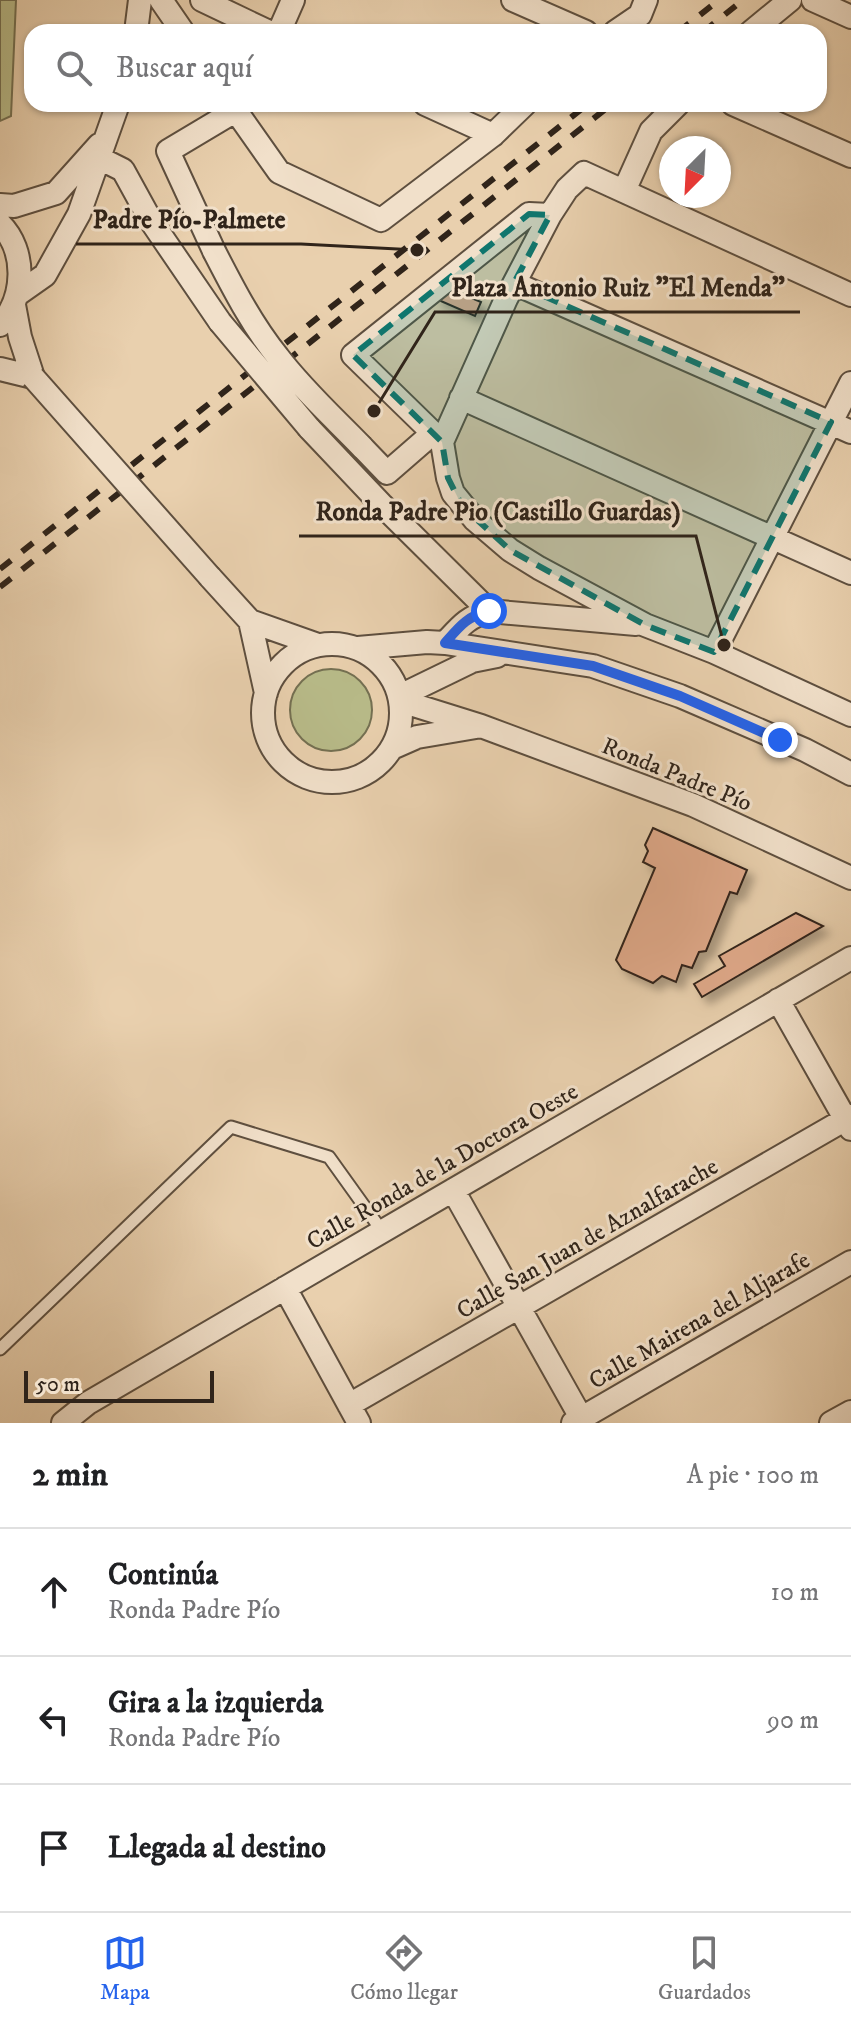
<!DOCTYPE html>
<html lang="es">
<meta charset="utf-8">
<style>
body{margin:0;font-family:"IM FELL DW Pica",serif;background:#f6f6f6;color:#202124}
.compass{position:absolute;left:659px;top:136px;width:72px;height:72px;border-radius:50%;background:#fff;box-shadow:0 2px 6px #0004;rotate:204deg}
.scale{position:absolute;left:24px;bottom:20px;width:190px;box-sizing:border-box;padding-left:8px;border:4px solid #30241a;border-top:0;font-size:22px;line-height:28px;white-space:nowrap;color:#30241a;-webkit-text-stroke:6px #f1e0ca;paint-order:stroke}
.stop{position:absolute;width:24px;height:24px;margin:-18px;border:6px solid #2563eb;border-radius:50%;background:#fff}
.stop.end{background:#2563eb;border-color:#fff;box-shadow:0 2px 8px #0008}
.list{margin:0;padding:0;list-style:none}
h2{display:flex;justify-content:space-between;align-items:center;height:104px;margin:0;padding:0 32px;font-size:34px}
h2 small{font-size:26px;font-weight:400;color:#757577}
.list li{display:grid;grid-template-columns:52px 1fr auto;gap:24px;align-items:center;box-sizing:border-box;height:128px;padding:0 32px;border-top:2px solid #e0e0e0}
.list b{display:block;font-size:30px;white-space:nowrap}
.list p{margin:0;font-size:26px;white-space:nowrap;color:#757577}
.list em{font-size:26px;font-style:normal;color:#757577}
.icon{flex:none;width:44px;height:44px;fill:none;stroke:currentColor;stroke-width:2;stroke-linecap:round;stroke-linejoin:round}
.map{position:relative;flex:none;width:851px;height:1423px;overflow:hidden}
.search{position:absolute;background:#fff;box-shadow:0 2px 6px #0004;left:24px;right:24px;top:24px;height:88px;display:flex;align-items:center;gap:20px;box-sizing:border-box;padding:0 28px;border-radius:24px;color:#757577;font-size:30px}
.sheet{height:488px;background:#fff}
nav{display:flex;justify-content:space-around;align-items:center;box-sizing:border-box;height:112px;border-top:2px solid #e0e0e0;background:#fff;font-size:22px;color:#757577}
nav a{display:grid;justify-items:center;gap:4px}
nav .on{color:#2563eb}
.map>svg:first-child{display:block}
.green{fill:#b8bb89;stroke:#747052;stroke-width:2}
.building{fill:#e1aa8b;stroke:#30241a;stroke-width:2;filter:url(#shadow)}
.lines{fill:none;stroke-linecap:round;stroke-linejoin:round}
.lane-casing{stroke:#5e4f3f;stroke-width:15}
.street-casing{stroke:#5e4f3f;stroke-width:26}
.lane{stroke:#f1e0ca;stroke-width:11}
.street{stroke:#f1e0ca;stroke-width:22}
.rail{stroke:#30241a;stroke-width:6;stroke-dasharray:14 14;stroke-linecap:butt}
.street-bridge-casing{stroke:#5e4f3f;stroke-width:26;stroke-linecap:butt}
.street-bridge{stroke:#f1e0ca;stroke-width:22}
.route{stroke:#2563eb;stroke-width:10}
.marked{fill:#0f766e;fill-opacity:0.2;stroke:#0f766e;stroke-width:6;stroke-dasharray:16 10;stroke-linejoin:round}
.labels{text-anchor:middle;stroke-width:6;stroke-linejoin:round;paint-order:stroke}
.street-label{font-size:24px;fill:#30241a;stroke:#f1e0ca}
.leader{fill:none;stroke:#30241a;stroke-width:3}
.callout-dot{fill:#30241a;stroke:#f1e0ca;stroke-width:3}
.callout-label{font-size:26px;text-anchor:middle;font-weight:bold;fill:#30241a;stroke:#f1e0ca;stroke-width:6;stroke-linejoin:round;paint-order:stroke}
</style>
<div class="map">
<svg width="851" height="1423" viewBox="0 0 851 1423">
<defs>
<filter id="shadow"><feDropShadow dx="7" dy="7" stdDeviation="4" flood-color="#0004"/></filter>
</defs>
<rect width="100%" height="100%" fill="#e9d0ae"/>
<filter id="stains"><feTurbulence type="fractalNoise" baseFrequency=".0025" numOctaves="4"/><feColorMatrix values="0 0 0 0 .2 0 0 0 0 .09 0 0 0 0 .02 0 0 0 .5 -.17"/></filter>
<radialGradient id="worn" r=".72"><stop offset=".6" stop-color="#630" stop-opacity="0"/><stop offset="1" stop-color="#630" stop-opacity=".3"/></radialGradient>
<path class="green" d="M0,0H16L11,116L0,121Z
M290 710a41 41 0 1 1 82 0a41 41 0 1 1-82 0Z"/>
<path class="building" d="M443,286L481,302L475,316L434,298Z
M653,828L747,870L737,894L730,892L706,951L699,952L692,968L682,965L676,982L662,976L653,983L622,969L616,960L655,868L643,862L648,851L645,845Z
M796,913L823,926L702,997L694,984L725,966L719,956Z"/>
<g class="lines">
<g class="lane-casing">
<path id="lane" d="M0,1349L231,1127L329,1157L382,1231"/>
</g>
<g class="street-casing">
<path id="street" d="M161,0L183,32
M202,0L269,32
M513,0L586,32
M813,0L851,17
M136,32L140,0
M279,32L293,0
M615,32L640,15L646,0
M751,32L790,0
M231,104L279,172L381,220L493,135L525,104
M425,104L493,135
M733,104L851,156
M91,154L123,170L151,221L220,322
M624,191L651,131L678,104
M0,205L14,206L56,193L99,145
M0,224C27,251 25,298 0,325
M214,251L168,151L235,111
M512,289L518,287L525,288L851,432
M18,294L45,275L79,214L118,104
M851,295L584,173L567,189L550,215L506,299L442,442L448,478L453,493L475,520L510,550L539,568L645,625L714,652L851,715
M14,305L20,337L33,377
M0,369L33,377
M461,398L851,573
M309,428L381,504L489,611
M433,433L353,355L529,214L550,215
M362,447L387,473L433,433L442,441
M210,577L250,621L318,645
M250,621L266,693
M445,643C460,627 467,617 489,611L636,624
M263 713a69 69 0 1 1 138 0a69 69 0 1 1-138 0Z
M358,648L427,642L445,643L593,666L680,696L805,750L851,774
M714,652L851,383
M400,696L472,661L497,656
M401,701L481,726L693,805L851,878
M392,748L417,737L476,727
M778,1000L851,1129
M453,1190L584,1423
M285,1288L359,1423
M349,1405L851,1116
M63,1423L88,1403L851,958
M573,1423L851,1262
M831,1423L851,1412"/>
</g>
<use href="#lane" class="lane"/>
<use href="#street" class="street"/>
<path class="rail" d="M678,32L719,0
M703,32L743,0
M0,569L588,104
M0,587L612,104"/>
<g class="street-bridge-casing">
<path id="street-bridge" d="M214,251C233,288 252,325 278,357C303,390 334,418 362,447
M220,322L309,428
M33,377L210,577"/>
</g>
<use href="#street-bridge" class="street-bridge"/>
</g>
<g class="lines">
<path class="route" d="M489,611C467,616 459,627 445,643L593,666L680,696L780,740"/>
</g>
<path class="marked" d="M529,214L550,215L514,283L831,422L714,652L645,625L510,550L462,506L448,478L442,442L353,355Z"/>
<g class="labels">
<g class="street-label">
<text transform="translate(677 774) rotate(22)" y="8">Ronda Padre Pío</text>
<text transform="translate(442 1166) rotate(-30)" y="8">Calle Ronda de la Doctora Oeste</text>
<text transform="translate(587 1238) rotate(-30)" y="8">Calle San Juan de Aznalfarache</text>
<text transform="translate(699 1320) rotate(-30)" y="8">Calle Mairena del Aljarafe</text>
</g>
</g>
<path class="leader" d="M417 250L301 244H76M374 411L435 312H800M724 645L696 536H299"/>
<g class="callout-dot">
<circle cx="417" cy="250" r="8"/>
<circle cx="374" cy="411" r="8"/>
<circle cx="724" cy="645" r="8"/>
</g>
<g class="callout-label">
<text x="189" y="228">Padre Pío-Palmete</text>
<text x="618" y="296">Plaza Antonio Ruiz "El Menda"</text>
<text x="498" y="520">Ronda Padre Pio (Castillo Guardas)</text>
</g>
<rect width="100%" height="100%" filter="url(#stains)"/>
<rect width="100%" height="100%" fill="url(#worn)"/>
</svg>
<svg class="compass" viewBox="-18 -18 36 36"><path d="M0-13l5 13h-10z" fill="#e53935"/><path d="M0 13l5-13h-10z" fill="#757577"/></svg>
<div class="scale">50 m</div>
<div class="stop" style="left:489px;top:611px"></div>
<div class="stop end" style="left:780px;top:740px"></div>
<div class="search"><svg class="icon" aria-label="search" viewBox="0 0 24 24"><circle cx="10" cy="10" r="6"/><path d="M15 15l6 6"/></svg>Buscar aquí</div>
</div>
<section class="sheet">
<h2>2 min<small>A pie · 100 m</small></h2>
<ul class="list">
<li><svg class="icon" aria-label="ahead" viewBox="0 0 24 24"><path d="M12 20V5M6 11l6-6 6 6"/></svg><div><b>Continúa</b><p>Ronda Padre Pío</p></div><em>10 m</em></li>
<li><svg class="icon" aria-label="left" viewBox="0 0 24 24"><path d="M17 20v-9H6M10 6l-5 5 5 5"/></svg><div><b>Gira a la izquierda</b><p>Ronda Padre Pío</p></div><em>90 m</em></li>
<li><svg class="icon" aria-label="arrive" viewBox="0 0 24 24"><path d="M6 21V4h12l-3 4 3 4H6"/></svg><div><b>Llegada al destino</b></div></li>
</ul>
</section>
<nav>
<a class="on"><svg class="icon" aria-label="map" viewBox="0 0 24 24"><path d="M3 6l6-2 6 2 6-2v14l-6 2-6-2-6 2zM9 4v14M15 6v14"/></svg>Mapa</a>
<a><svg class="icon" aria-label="directions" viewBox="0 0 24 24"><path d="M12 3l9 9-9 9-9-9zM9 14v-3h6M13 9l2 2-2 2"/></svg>Cómo llegar</a>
<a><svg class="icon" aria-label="saved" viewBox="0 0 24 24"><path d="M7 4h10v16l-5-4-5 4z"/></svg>Guardados</a>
</nav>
